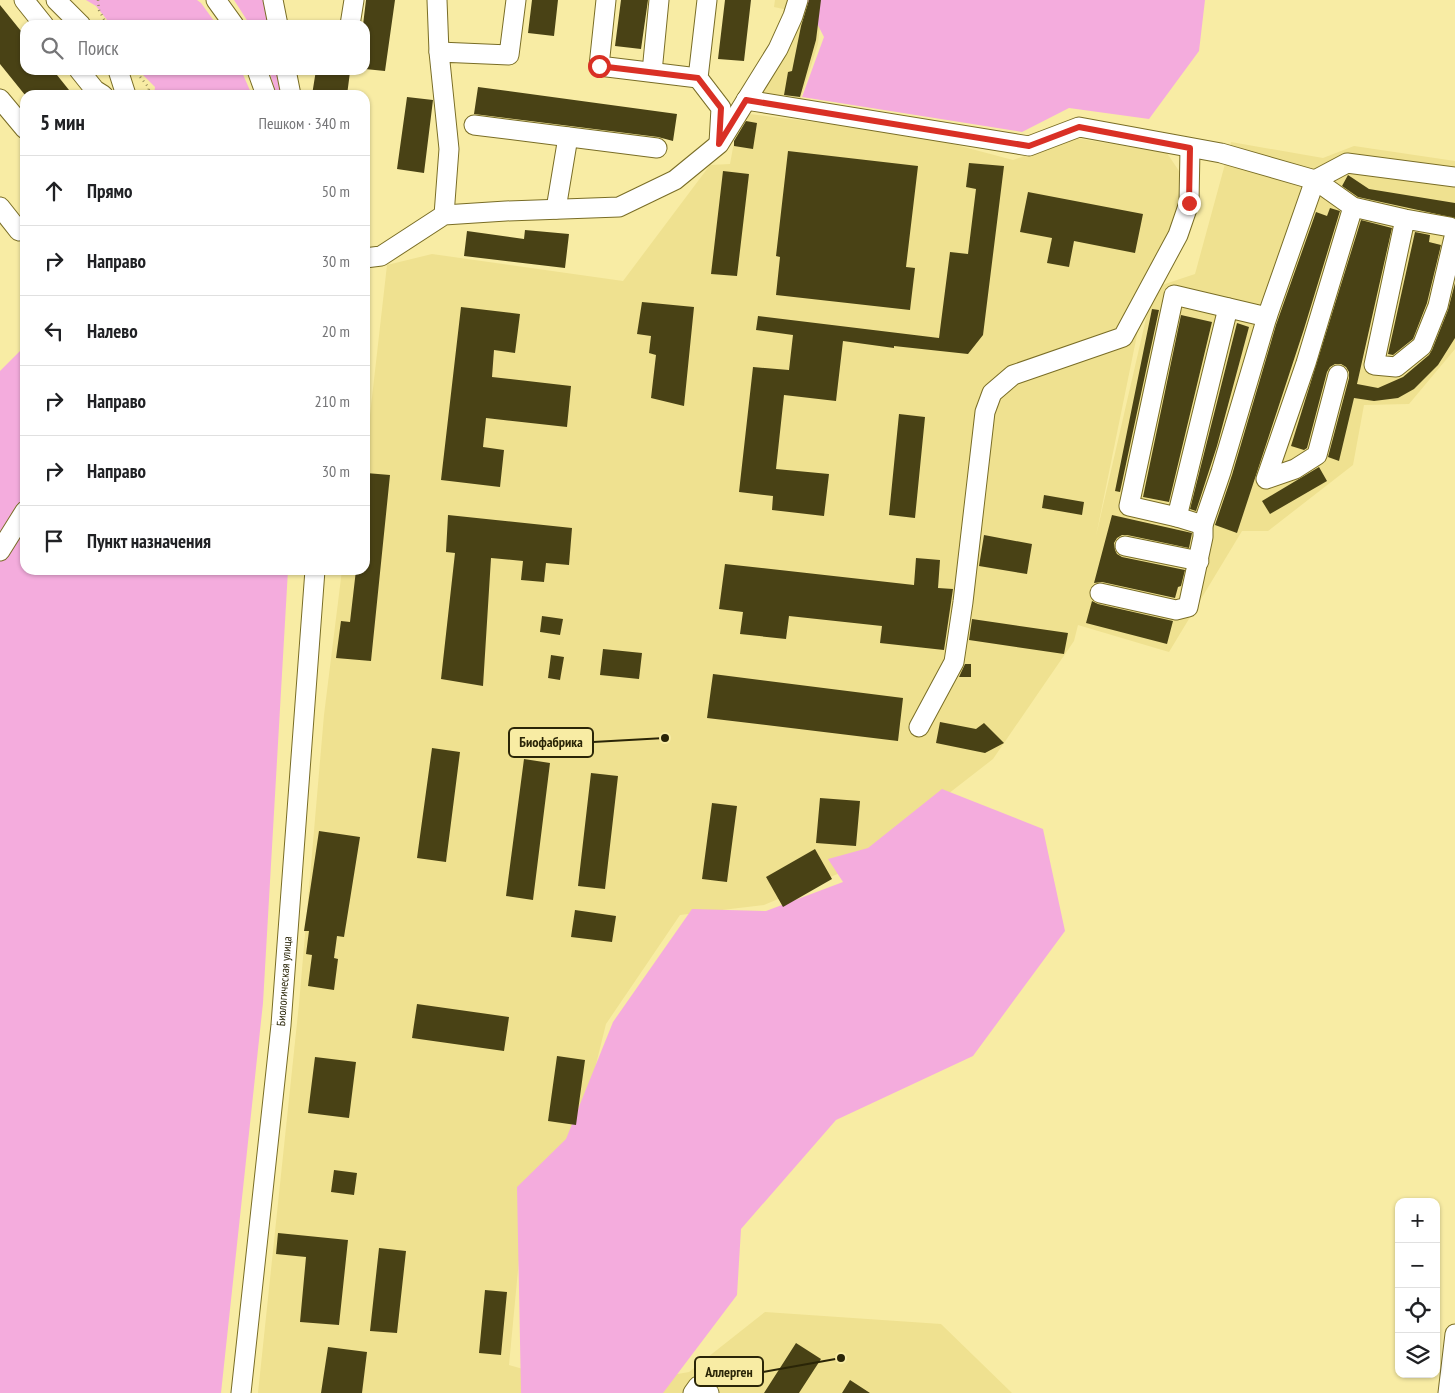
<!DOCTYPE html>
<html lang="ru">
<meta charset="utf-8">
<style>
body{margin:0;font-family:"PT Sans Narrow",sans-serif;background:#f6f6f6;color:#202124}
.controls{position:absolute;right:15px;bottom:15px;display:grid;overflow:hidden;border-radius:10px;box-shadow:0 1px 4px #0004}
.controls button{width:45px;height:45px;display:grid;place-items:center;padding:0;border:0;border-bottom:1px solid #e0e0e0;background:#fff;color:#202124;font:25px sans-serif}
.stop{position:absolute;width:15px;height:15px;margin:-11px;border:4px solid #d93025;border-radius:50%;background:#fff}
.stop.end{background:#d93025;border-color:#fff;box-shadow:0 1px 5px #0008}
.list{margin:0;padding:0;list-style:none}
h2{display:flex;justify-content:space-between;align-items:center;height:65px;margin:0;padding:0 20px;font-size:21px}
h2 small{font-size:16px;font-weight:400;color:#757577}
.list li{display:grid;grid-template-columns:32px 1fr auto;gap:15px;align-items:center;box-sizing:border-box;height:70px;padding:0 20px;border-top:1px solid #e0e0e0}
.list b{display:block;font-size:19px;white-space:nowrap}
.list em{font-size:16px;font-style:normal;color:#757577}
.icon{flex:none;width:28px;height:28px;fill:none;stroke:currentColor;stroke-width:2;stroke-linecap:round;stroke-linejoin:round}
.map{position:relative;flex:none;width:1455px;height:1393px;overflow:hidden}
.search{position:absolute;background:#fff;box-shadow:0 1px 4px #0004;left:20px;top:20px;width:350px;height:55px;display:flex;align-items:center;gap:12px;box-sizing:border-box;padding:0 18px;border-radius:15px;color:#757577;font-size:19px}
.panel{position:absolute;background:#fff;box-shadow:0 1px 4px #0004;left:20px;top:90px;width:350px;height:485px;border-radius:15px}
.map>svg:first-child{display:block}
.built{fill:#efe190}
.green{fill:#f4acdd}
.building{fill:#494215}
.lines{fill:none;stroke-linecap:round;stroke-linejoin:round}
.minor-casing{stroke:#796d26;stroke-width:21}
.path{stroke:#978f5a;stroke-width:2.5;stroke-dasharray:1 4;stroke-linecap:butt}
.minor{stroke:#fff;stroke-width:19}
.route{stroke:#d93025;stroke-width:6}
.labels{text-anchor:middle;stroke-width:5;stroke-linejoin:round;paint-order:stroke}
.street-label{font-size:12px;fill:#2a2507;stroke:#f8eca4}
.leader{fill:none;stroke:#2a2507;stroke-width:2}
.callout-dot{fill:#2a2507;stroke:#f8eca4;stroke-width:2}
.callout{fill:#f8eca4;stroke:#2a2507;stroke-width:2}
.callout-label{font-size:14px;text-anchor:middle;font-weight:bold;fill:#2a2507}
</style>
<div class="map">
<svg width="1455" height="1393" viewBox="0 0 1455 1393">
<rect width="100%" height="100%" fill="#f8eca4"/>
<path class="built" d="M775,0H823L818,44L799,104L755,98L797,12L774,7Z
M749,114L830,124L949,143L1013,160L1075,138L1167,153L1181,174L1179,209L1149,276L1096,536L1153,288L1195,274L1231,142L1323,158L1354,146L1455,161V349L1409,404L1364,405L1353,465L1268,531H1242L1169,652L1078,625L1074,641L993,759L854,867L764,905L680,915L606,1024L576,1145L526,1186L509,1365L593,1389L689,1372L765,1312L941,1324L1012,1393H258L299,1004L324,715L342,570H365V417L370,415L387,265L432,254L623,281L710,165L730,164L738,120Z"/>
<path class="green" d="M86,0H197L201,3L217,25H111L96,6Z
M234,0H266L272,25H250Z
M805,0H1205L1199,51L1149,119L1069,108L1022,132L802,97L824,37Z
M138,70H241L252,95H154L155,87Z
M269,70H281L287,95H276Z
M25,346V570H288L263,1003L221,1393H0V371Z
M942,789L1043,829L1065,931L973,1056L836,1120L741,1229L737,1295L663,1393H521L517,1187L566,1139L613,1022L692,909L766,911L843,882L828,859L868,848Z"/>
<path class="building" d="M366,0H395L385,71L365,69V25H363Z
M532,0H558L554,36L528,33Z
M621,0H648L641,49L615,46Z
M725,0H751L744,61L718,59Z
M809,0H821L816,40L800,97L784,95L788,72L792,71L801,26Z
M0,5L25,36V70H53L73,95H25L0,64Z
M316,70L350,72L347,95H312Z
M478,87L677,114L673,141L658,137L474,114Z
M407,97L433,100L424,173L397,169Z
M746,121L757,123L753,149L734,146V141Z
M788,151L918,166L906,267L915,268L910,310L776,295L780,257L776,256Z
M969,163L1004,166L983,335L968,354L894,346V348L843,341L836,401L784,395L776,469L829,474L824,516L772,510L773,496L739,492L753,367L789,370L793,335L756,330L758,316L939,338L950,252L968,254L976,189L966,187Z
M723,171L749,174L737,276L711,274Z
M1348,175L1369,189L1455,203V218L1358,197L1342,186Z
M1028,192L1143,214L1135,253L1074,241L1069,267L1047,263L1052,238L1020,232Z
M1330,208L1340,211L1304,329L1237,533L1215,525L1232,475L1276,325L1316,212L1327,216Z
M1361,220L1392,228L1357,384L1378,388L1403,377L1429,355L1432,350L1448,310L1455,283V338L1438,365L1414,389L1398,398L1374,401L1354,398L1339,461L1328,457L1349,378V372L1346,367L1341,364H1335L1330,367L1327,372L1307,448L1304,450L1291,446Z
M525,230L569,234L565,268L464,256L467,231L524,239Z
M1415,232L1430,235L1429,242L1441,245L1427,303L1413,339L1393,355L1388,354Z
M642,302L694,307L684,406L651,398L656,355L649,353L651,336L637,334Z
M461,307L520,314L515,353L494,350L492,377L571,386L567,427L486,418L483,447L504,450L500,487L441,480Z
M1152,309L1159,310L1120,492L1115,491Z
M1181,315L1212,322L1169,502L1143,497Z
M1237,323L1249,327L1217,446L1196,511L1190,509Z
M899,414L925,417L915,518L889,515Z
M1319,467L1327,481L1270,514L1262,501Z
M366,473L390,475L371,661L336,658L341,621L350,622L356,570H365Z
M1044,495L1084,502L1082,515L1042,508Z
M448,515L572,528L569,565L546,563L544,582L521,580L523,561L491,558L483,686L441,679L455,553L446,552Z
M1112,515L1192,533L1189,548L1127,535H1122L1117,538L1114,543L1115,550L1117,554L1122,557L1185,570L1181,586L1178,587L1175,598L1102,582L1094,583Z
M984,535L1032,544L1027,574L979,566Z
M916,558L940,560L938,588L953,589L944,650L880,643L882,626L789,616L786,639L740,634L743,612L719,609L725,564L914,585Z
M1092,601L1098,604L1173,621L1167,644L1086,623Z
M542,616L563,619L560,635L540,632Z
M972,619L1068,633L1064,654L969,640Z
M603,649L642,653L639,679L600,675Z
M551,655L564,657L560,680L548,678Z
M965,664H971V677H959Z
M713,674L903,698L898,741L707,718Z
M940,722L976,729L984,723L1004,743L985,753L936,743Z
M432,748L460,752L446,862L417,858Z
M524,759L550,763L533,900L506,896Z
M591,773L618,776L605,889L578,886Z
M820,798L860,801L856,846L816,843Z
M712,803L737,806L727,882L702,879Z
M319,831L360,837L344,937L337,936L334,958L338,959L334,990L308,986L312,955L306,954L309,931H304Z
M815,849L832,879L783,907L766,877Z
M575,910L616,916L612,942L571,937Z
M417,1004L509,1017L504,1051L412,1038Z
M557,1056L585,1060L576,1125L548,1121Z
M315,1057L356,1062L349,1118L308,1113Z
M334,1170L357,1173L354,1195L331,1192Z
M278,1233L348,1240L339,1325L300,1322L306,1257L276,1254Z
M379,1248L406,1251L397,1333L370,1331Z
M485,1290L507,1292L501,1355L479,1353Z
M796,1343L821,1359L799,1393H764Z
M328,1347L367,1352L362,1393H321Z
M850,1380L870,1393H842Z"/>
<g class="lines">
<g class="minor-casing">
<g id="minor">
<path d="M24,0L44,25"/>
<path d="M56,0L81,25"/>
<path d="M216,0L234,25"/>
<path d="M273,0L278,25"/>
<path d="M437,0L439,52"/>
<path d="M606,0L599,66L698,78"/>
<path d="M707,0L698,78L721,108L719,143"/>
<path d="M350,25L354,0"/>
<path d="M79,70L95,90L103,95"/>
<path d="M118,70L126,95"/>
<path d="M257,70L266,95"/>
<path d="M286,70L291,95"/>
<path d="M652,72L659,0"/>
<path d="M0,99L25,129"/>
<path d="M746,100L1029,146L1079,127L1221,153L1315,180L1353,207L1405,219L1450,227L1455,233L1438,306L1422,346L1396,367L1374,365L1405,219"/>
<path d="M474,125L657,148"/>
<path d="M0,207L19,231L25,226"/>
<path d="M556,209L568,137"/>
<path d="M444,215L449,149L439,52L509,55L516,0"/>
<path d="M365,258L381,256L444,215L506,211L619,207L675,180L719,144L778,49L793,16L798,0"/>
<path d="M1338,375L1317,455L1295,469L1266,479L1306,363L1353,207"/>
<path d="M1177,517L1228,308"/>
<path d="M1203,525L1177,517L1129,506L1174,295L1267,317"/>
<path d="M1125,546L1199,561"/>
<path d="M0,551L25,511"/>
<path d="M1100,593L1176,610L1188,607L1203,537V525L1221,472L1267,317L1315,180L1347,163L1455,177"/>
<path d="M919,727L954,662L963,602L985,412L992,393L1013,375L1123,337L1178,235L1189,203L1190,148"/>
<path id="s1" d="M241,1393L281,1025L315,570"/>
<path d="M693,1393L698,1386L709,1393"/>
<path d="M1448,1393L1455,1334"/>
</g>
</g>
<path class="path" d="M98,0L99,10L107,25
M137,73L149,88L148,95"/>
<use href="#minor" class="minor"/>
</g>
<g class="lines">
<path class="route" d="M599,66L698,78L721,108L719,144L746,100L1029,146L1079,127L1190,148L1189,203"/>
</g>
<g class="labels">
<g class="street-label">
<text dy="4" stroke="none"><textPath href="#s1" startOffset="414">Биологическая улица</textPath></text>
</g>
</g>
<path class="leader" d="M665 738L593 742M841 1358L763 1372"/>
<g class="callout-dot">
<circle cx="665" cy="738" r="5"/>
<circle cx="841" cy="1358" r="5"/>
</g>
<g class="callout">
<rect x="509" y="728" width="84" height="29" rx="5"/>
<rect x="695" y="1357" width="68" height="29" rx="5"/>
</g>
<g class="callout-label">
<text x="551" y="747">Биофабрика</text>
<text x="729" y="1377">Аллерген</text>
</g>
</svg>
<div class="controls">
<button>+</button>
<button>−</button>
<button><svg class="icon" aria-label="locate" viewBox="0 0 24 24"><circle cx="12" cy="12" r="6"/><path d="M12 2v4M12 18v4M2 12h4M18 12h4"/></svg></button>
<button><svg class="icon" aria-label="layers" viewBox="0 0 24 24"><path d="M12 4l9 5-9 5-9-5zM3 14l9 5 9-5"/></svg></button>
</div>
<div class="stop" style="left:599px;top:66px"></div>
<div class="stop end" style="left:1189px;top:203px"></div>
<div class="search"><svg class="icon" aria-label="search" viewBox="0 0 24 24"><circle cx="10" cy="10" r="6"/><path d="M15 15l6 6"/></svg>Поиск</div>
<section class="panel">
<h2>5 мин<small>Пешком · 340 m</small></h2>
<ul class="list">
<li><svg class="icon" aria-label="ahead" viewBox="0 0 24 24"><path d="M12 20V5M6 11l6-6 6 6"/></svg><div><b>Прямо</b></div><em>50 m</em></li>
<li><svg class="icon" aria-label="right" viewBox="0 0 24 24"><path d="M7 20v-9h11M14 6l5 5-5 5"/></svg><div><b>Направо</b></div><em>30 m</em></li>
<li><svg class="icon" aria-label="left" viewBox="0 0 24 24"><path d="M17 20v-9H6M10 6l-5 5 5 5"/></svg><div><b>Налево</b></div><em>20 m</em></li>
<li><svg class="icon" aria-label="right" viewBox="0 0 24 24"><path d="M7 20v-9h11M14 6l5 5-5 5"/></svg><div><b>Направо</b></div><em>210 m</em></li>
<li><svg class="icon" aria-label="right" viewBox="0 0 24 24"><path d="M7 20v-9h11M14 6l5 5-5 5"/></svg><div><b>Направо</b></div><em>30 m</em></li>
<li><svg class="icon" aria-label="arrive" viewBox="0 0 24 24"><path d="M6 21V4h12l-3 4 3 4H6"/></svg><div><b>Пункт назначения</b></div></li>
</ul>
</section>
</div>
